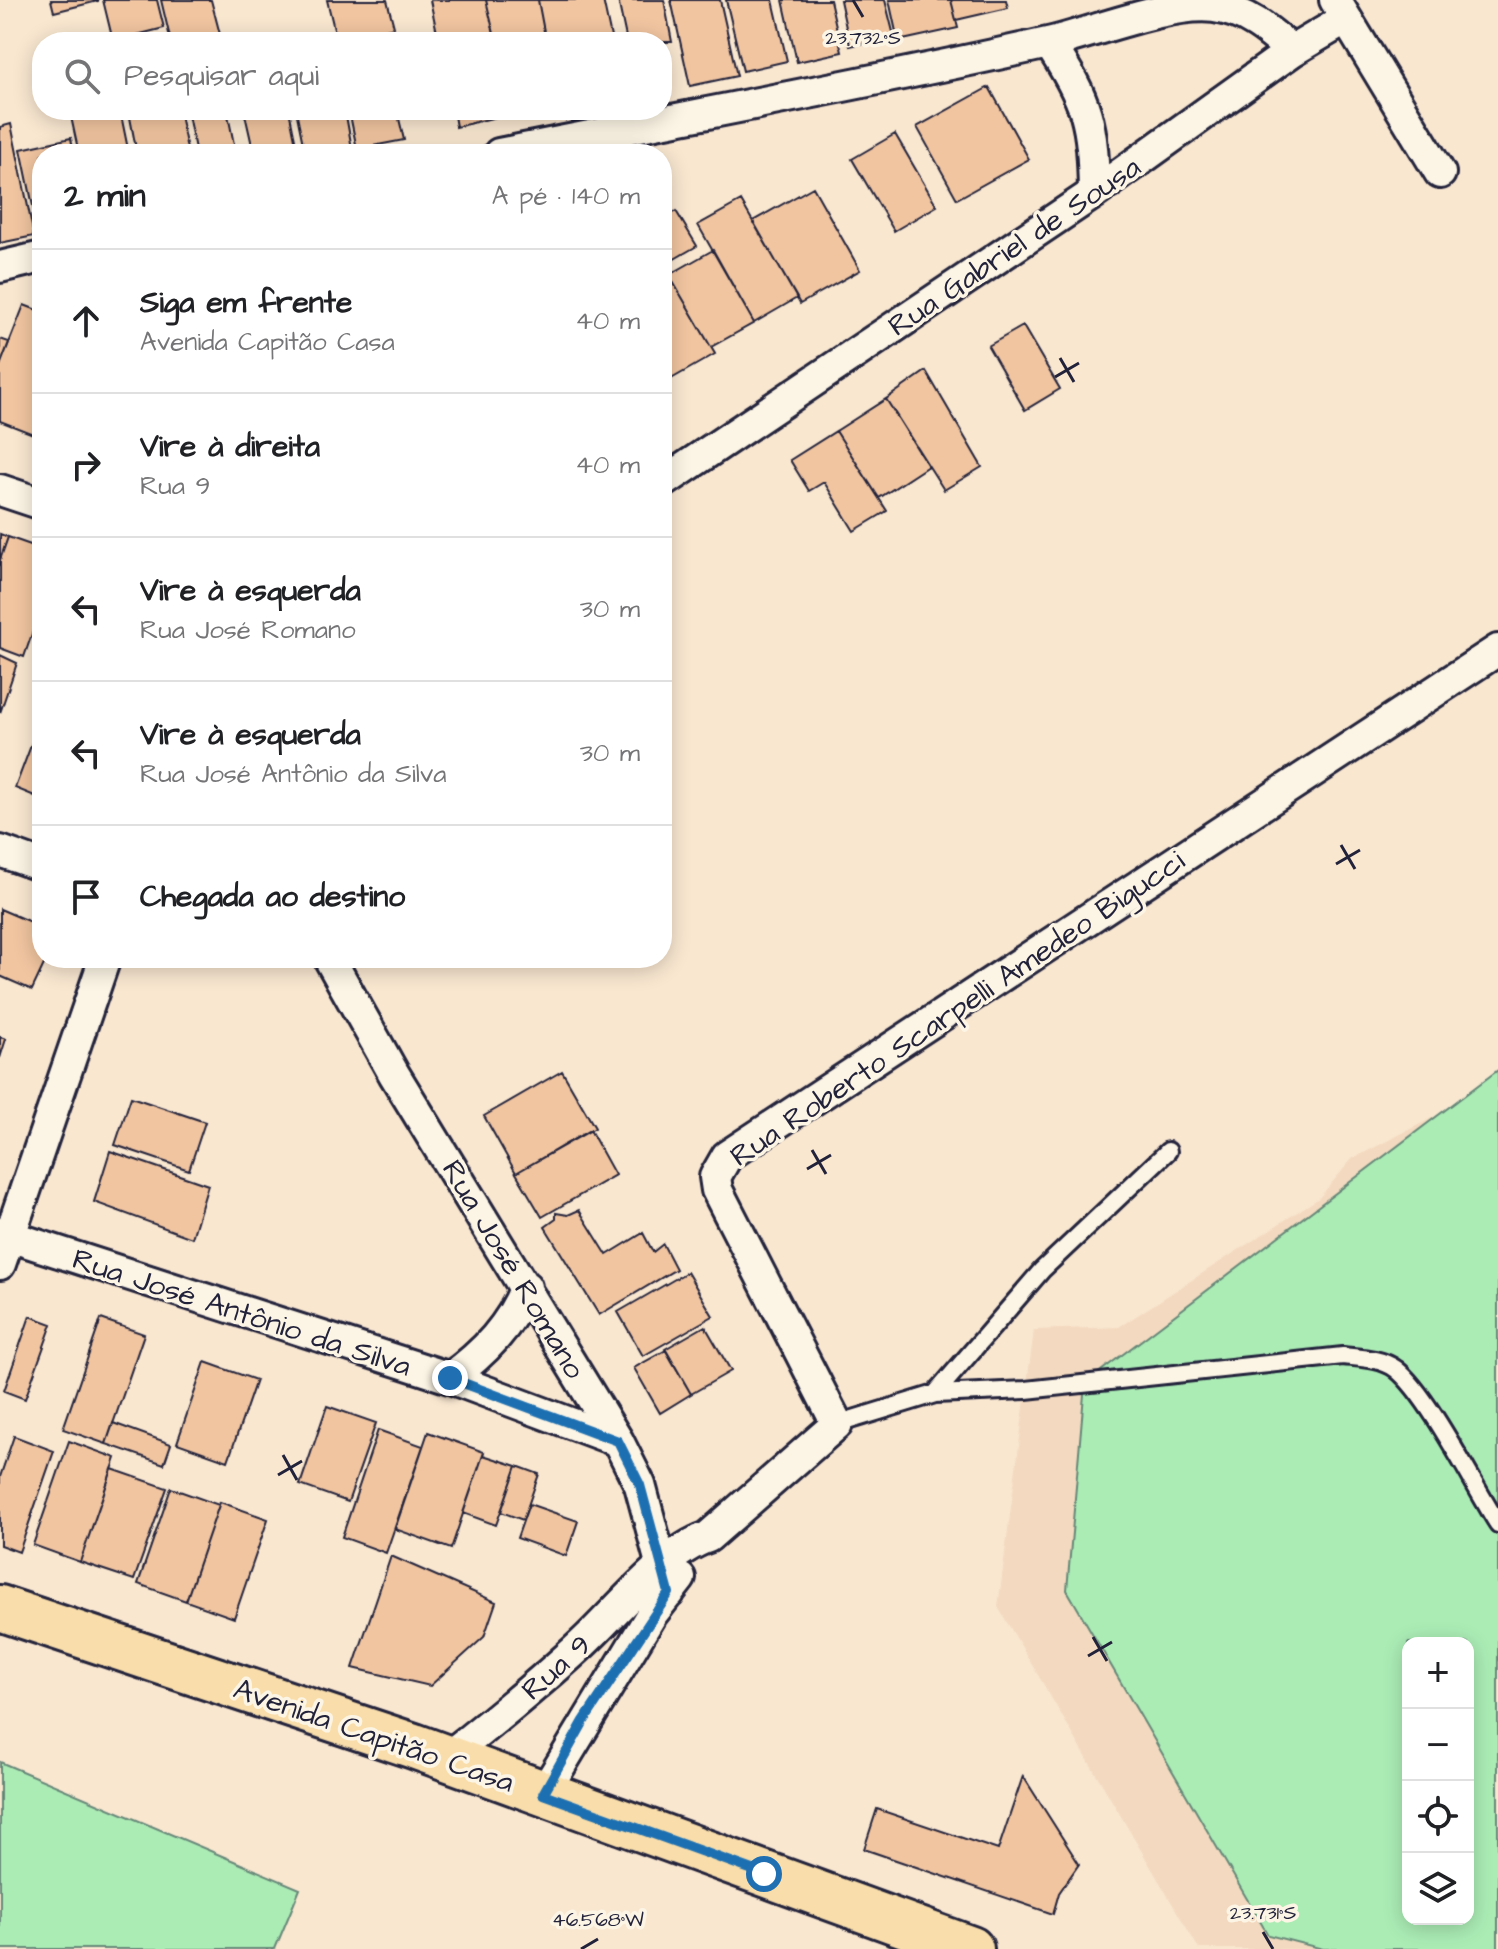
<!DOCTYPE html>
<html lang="pt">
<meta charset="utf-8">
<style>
body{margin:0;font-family:"Architects Daughter",sans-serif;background:#f6f6f6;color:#202124}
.controls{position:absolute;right:24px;bottom:24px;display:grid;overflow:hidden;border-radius:16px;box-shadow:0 4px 20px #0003}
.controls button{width:72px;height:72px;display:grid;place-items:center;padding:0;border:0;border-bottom:2px solid #e0e0e0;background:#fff;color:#202124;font:40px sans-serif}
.stop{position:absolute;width:24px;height:24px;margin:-18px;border:6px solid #1f6fb2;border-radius:50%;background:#fff}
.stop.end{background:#1f6fb2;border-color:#fff;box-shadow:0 2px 8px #0008}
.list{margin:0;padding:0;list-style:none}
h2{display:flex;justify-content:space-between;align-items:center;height:104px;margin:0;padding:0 32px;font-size:34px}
h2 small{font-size:26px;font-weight:400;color:#757577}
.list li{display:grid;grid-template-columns:52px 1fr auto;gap:24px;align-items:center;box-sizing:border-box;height:144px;padding:0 32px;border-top:2px solid #e0e0e0}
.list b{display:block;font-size:30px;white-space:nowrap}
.list p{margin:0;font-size:26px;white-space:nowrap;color:#757577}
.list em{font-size:26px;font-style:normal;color:#757577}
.icon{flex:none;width:44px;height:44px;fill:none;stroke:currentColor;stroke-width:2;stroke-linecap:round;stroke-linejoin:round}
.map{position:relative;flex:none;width:1498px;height:1949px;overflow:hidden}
.search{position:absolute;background:#fff;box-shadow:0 4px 20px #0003;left:32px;top:32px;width:640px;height:88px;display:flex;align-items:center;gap:20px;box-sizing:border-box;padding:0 28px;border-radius:32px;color:#757577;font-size:30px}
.panel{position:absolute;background:#fff;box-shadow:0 4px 20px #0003;left:32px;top:144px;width:640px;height:824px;border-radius:32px}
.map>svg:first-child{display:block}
.built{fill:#f3d9bf;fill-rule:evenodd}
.green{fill:#abecb5;stroke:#668778;stroke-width:2;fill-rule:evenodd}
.building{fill:#f1c5a0;stroke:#22223b;stroke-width:2}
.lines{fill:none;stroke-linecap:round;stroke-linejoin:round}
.service-casing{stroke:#22223b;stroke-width:22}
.minor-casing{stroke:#22223b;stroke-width:36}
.primary-casing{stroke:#22223b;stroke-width:50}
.service{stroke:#fcf5e5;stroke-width:16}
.minor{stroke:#fcf5e5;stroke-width:30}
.primary{stroke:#f9deab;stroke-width:44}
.route{stroke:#1f6fb2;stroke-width:10}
.ticks{fill:none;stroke:#22223b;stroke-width:3}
.labels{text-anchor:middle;stroke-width:7;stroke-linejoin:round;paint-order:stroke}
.street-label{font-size:30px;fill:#22223b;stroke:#fcf5e5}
.ticks-label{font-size:20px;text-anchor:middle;fill:#22223b;stroke:#fcf5e5;stroke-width:7;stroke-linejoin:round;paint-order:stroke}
</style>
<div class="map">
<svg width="1498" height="1949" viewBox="0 0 1498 1949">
<rect width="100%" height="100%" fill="#f9e7d0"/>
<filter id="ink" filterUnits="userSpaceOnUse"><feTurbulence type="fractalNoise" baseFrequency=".0125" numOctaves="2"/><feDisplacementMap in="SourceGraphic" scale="16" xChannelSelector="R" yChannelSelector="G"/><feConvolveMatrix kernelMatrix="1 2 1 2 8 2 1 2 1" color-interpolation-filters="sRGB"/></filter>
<g filter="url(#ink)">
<path class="built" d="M1498,1084V1949H1199L998,1607L1034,1330L1119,1327L1319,1198L1352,1159ZM1408,1643H1468V1919H1408Z"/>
<path class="green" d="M1498,1070V1949H1323L1268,1935L1067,1590L1085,1383ZM1408,1643H1468V1919H1408Z
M0,1762L300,1889L275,1949H0Z"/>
<path class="building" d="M51,0H98V1L54,12Z
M103,0H157L164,28L113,41Z
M161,0H211L222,42H171Z
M327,0H387L394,27L337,41Z
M430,0H486L496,42H439Z
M486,0H538L546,42H496Z
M538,0H603L612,42H546Z
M618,0H664L672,42H627Z
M671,0H720L737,76L690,86Z
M726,0H773L787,61L743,71Z
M783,0H830L842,52L797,62Z
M840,0H885L894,36L850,46Z
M889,0H951L958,28L898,41Z
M951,0H1006L1008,8L956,20Z
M989,87L1029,159L957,199L917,127Z
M79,110H120L129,154H79L70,112Z
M140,110H179L188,154H137L129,112Z
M187,110H227L236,154H196Z
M244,110H289L298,154H254Z
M296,110H345L353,154H305Z
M349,110H397L404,140L357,149Z
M453,110H511L512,113L456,127Z
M11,124L34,236L0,243V127Z
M895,134L937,206L894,231L852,159Z
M71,138L74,154H42V229L38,230L21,149Z
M813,187L860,270L800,304L753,221Z
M741,201L797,298L754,323L698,225Z
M676,211L697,246L662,266V219Z
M713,250L754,323L711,347L669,275Z
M669,275L715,354L666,382L662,375V279Z
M24,305L42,312V412L33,434L0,421V366Z
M1023,326L1060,389L1025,410L988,346Z
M0,339L9,342L0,366Z
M926,371L982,467L944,490L886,399Z
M886,399L928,466L879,498L836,431Z
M42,412V437L33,434Z
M836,431L887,511L854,531L824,482L809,491L790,460Z
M0,534L8,537L0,560Z
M8,537L42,549V605L24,657L0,648V560Z
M0,655L17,663L0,713Z
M38,727L42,729V799L15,788Z
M0,909L42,927V958H47L32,990L0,976Z
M0,1037L6,1039L0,1058Z
M562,1071L595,1128L516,1173L484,1116Z
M131,1097L205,1122L189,1170L115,1145Z
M590,1130L615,1175L542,1217L516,1173Z
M110,1151L208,1185L192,1238L94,1202Z
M579,1210L607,1255L643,1233L653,1252L663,1244L676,1269L599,1315L545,1227L556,1219V1213L568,1215Z
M687,1272L713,1316L643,1356L618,1312Z
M30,1316L52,1324L25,1399L4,1391Z
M101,1319L144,1334L106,1444L63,1429Z
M705,1326L731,1371L691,1394L665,1349Z
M666,1350L691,1394L660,1413L634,1368Z
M205,1362L256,1380L228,1461L177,1443Z
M327,1406L376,1423L348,1502L300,1485Z
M113,1423L171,1444L164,1464L106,1444Z
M378,1430L423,1446L386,1553L342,1537Z
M428,1432L484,1452L451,1549L395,1529Z
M14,1436L54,1451L19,1552L0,1545V1477Z
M69,1441L116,1458L80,1562L33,1545Z
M483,1455L517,1466L496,1525L463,1513Z
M517,1466L539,1474L523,1520L501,1512Z
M112,1469L167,1488L134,1580L80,1562Z
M171,1488L219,1505L186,1601L138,1584Z
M220,1502L268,1519L234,1618L186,1601Z
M529,1504L578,1521L566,1556L517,1538Z
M391,1556L496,1602L484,1637L430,1686L353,1668Z
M1023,1776L1079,1864L1059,1893L1053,1914L864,1849L877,1809L998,1850Z"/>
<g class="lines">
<g class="service-casing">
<path id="service" d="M935,1394L1042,1270L1168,1151
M837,1424L935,1394L1026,1390L1343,1356C1360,1358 1381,1358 1396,1369C1428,1394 1474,1486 1498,1524"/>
</g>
<g class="minor-casing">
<path id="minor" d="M1335,0L1440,173
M1049,43C1088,102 1093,123 1094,193
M499,154C682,117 866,84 1048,43C1092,33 1172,1 1214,7C1246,11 1269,31 1292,51
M0,267L42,257
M662,483L1094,193L1292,51L1346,19
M0,490L42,504
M0,851L42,866
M329,958L394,1074L618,1441L640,1485L669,1593
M0,1233L450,1378L618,1441
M0,1264L105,958
M450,1378C484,1353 511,1326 526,1287
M445,1759C492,1722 538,1685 582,1644C617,1612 663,1552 708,1537L837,1424L717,1190L715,1177L727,1156L1498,650
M543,1794L652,1614L680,1578"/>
</g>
<g class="primary-casing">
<path id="primary" d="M0,1608L414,1746L971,1949"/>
</g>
<use href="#service" class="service"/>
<use href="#minor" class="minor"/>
<use href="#primary" class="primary"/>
</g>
</g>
<g class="lines" filter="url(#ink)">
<path class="route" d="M450,1378L618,1441L640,1485L669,1593L584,1721L543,1794L764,1874"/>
</g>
<path class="ticks" d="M853,0L863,17M1060,358L1074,382M1055,377L1079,363M1341,845L1355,869M1336,864L1360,850M812,1150L826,1174M807,1169L831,1155M283,1455L297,1480M278,1475L302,1461M1093,1637L1107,1661M1088,1656L1112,1642M1263,1932L1273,1949M581,1949L598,1939"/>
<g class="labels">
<g class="street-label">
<text transform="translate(1014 246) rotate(-34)" y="10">Rua Gabriel de Sousa</text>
<text transform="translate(957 1008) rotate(-34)" y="10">Rua Roberto Scarpelli Amedeo Bigucci</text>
<text transform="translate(514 1269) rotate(59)" y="10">Rua José Romano</text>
<text transform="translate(242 1312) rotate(18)" y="10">Rua José Antônio da Silva</text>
<text transform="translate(556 1667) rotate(-42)" y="10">Rua 9</text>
<text transform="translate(374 1735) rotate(19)" y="10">Avenida Capitão Casa</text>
</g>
</g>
<g class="ticks-label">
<text x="863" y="44">23.732°S</text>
<text x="1263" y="1919">23.731°S</text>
<text x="598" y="1926">46.568°W</text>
</g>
</svg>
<div class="controls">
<button>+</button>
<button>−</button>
<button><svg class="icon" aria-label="locate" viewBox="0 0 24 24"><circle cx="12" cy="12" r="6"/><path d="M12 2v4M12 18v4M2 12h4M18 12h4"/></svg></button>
<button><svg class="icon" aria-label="layers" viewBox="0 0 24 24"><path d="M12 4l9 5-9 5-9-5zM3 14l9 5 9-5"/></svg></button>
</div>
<div class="stop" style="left:764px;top:1874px"></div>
<div class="stop end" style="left:450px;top:1378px"></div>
<div class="search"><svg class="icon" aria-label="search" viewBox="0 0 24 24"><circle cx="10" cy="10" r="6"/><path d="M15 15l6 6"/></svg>Pesquisar aqui</div>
<section class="panel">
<h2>2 min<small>A pé · 140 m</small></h2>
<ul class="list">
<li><svg class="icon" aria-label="ahead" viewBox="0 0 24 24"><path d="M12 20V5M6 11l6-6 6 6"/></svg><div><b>Siga em frente</b><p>Avenida Capitão Casa</p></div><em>40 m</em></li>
<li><svg class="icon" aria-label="right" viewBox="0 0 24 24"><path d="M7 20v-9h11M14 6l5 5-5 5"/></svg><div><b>Vire à direita</b><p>Rua 9</p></div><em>40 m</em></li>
<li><svg class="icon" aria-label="left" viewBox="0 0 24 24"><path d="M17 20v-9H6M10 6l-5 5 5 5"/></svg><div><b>Vire à esquerda</b><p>Rua José Romano</p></div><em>30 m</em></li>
<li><svg class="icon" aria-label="left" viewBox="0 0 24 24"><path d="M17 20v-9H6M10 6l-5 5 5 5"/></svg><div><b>Vire à esquerda</b><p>Rua José Antônio da Silva</p></div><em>30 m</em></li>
<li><svg class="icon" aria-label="arrive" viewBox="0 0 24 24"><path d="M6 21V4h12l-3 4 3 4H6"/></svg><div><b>Chegada ao destino</b></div></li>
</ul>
</section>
</div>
